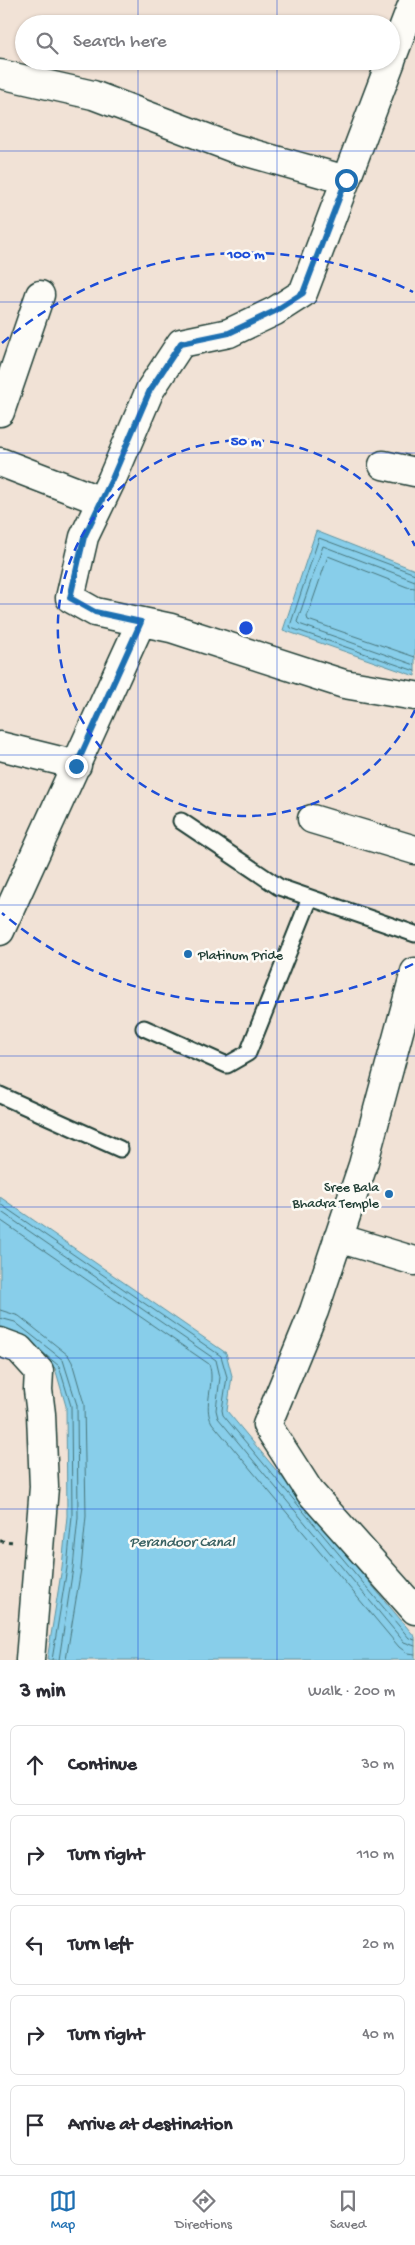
<!DOCTYPE html>
<meta charset="utf-8">
<style>
body{margin:0;font-family:"Gochi Hand",sans-serif;background:#f7f7f7;color:#2b2b33}
.stop{position:absolute;width:15px;height:15px;margin:-11px;border:4px solid #1f6fb2;border-radius:50%;background:#fff}
.stop.end{background:#1f6fb2;border-color:#fff;box-shadow:0 1px 5px #0008}
.list{margin:0;padding:0;list-style:none}
h2{display:flex;justify-content:space-between;align-items:center;height:65px;margin:0;padding:0 20px;font-size:21px}
h2 small{font-size:16px;font-weight:400;color:#7c7c81}
.list li{display:grid;grid-template-columns:32px 1fr auto;gap:15px;align-items:center;box-sizing:border-box;height:80px;margin:0 10px 10px;padding:0 10px;border:1px solid #e1e1e2;border-radius:8px}
.list b{display:block;font-size:19px;white-space:nowrap}
.list em{font-size:16px;font-style:normal;color:#7c7c81}
.icon{flex:none;width:28px;height:28px;fill:none;stroke:currentColor;stroke-width:2;stroke-linecap:round;stroke-linejoin:round}
.map{position:relative;flex:none;width:415px;height:1660px;overflow:hidden}
.search{position:absolute;background:#fff;box-shadow:0 1px 4px #0004;left:15px;right:15px;top:15px;height:55px;display:flex;align-items:center;gap:12px;box-sizing:border-box;padding:0 18px;border-radius:28px;color:#7c7c81;font-size:19px}
.sheet{height:515px;background:#fff}
nav{display:flex;justify-content:space-around;align-items:center;box-sizing:border-box;height:70px;border-top:1px solid #e1e1e2;background:#fff;font-size:14px;color:#7c7c81}
nav a{display:grid;justify-items:center;gap:2px}
nav .on{color:#1f6fb2}
.map>svg:first-child{display:block}
.water{fill:#88ceea;stroke:#5e94a1}
.lines{fill:none;stroke-linecap:round;stroke-linejoin:round}
.shore{stroke:#49777d;stroke-width:1}
.lane-casing{stroke:#1f3d34;stroke-width:19}
.street-casing{stroke:#1f3d34;stroke-width:31}
.path{stroke:#1f3d34;stroke-width:3;stroke-dasharray:4 4;stroke-linecap:butt}
.lane{stroke:#fdfcf7;stroke-width:15}
.street{stroke:#fdfcf7;stroke-width:28}
.route{stroke:#1f6fb2;stroke-width:6}
.grid{fill:none;stroke:#1d4ed8;stroke-width:1;stroke-opacity:0.55}
.ring{fill:none;stroke:#1d4ed8;stroke-width:2.5;stroke-dasharray:9 6}
.poi-dot{fill:#1f6fb2;stroke:#fdfcf7;stroke-width:2}
.labels{text-anchor:middle;stroke-width:5;stroke-linejoin:round;paint-order:stroke}
.poi-label{font-size:14px;fill:#1f3d34;stroke:#fdfcf7;text-anchor:start}
.water-label{font-size:15px;font-style:italic;fill:#396162;stroke:#fdfcf7}
.centre{fill:#1d4ed8;stroke:#fdfcf7;stroke-width:2.5}
.ring-label{font-size:15px;text-anchor:middle;font-weight:bold;fill:#1d4ed8;stroke:#fdfcf7;stroke-width:5;stroke-linejoin:round;paint-order:stroke}
</style>
<div class="map">
<svg width="415" height="1660" viewBox="0 0 415 1660">
<rect width="100%" height="100%" fill="#f1e2d6"/>
<filter id="ink" filterUnits="userSpaceOnUse"><feTurbulence type="fractalNoise" baseFrequency=".02" numOctaves="2"/><feDisplacementMap in="SourceGraphic" scale="10" xChannelSelector="R" yChannelSelector="G"/><feConvolveMatrix kernelMatrix="1 2 1 2 8 2 1 2 1" color-interpolation-filters="sRGB"/></filter>
<g filter="url(#ink)">
<path class="water" d="M316,531L415,570V676L283,630Z
M0,1197L226,1353L232,1376L227,1411L415,1637V1660H47L62,1567L67,1516L66,1406L55,1368L8,1331L0,1329Z"/>
<g class="lines">
<path class="shore" d="M415,574L319,538L290,626L291,628L415,671
M415,581L323,546L297,622L299,624L415,665
M415,588L407,587L328,556L307,617L308,620L415,657
M0,1204L221,1356L227,1377L222,1410L223,1415L409,1638L415,1640
M0,1211L216,1360L220,1377L216,1410L218,1418L404,1642L415,1646
M0,1220L209,1364C216,1383 202,1406 212,1423L399,1647L407,1653L415,1654
M0,1310L19,1316L68,1355L72,1362L84,1404L86,1516L81,1569L66,1660
M0,1318L15,1322L63,1360L77,1405L78,1517L73,1568L59,1660
M41,1351L59,1366L71,1406L72,1516L67,1568L52,1660"/>
<g class="lane-casing">
<path id="lane" d="M181,821L279,887L415,934
M144,1028L227,1065L248,1053L310,898
M0,1095L120,1149"/>
</g>
<g class="street-casing">
<path id="street" d="M391,60L414,0
M391,61L303,293L275,311L229,333L181,343L150,390L112,479L84,537L70,598L95,612L171,628L344,684L415,696
M0,74L93,95L233,148L346,180
M0,412L40,295
M0,462L101,501
M383,465L415,472
M0,746L77,765
M312,819L415,850
M0,931L141,622
M415,972L363,1165L314,1311L267,1425L310,1492L415,1610
M338,1238L415,1261
M0,1342L19,1349L39,1371L38,1390L41,1414L44,1487L30,1660"/>
</g>
<path class="path" d="M0,1541L14,1542"/>
<use href="#lane" class="lane"/>
<use href="#street" class="street"/>
</g>
</g>
<g class="lines" filter="url(#ink)">
<path class="route" d="M76,766L141,622L95,612L70,598L84,537L112,479L150,390L181,343L229,333L275,311L303,293L346,180"/>
</g>
<path class="grid" d="M138,0V24M277,0V24M138,61V1660M277,61V1660M0,151H415M0,302H415M0,453H415M0,604H415M0,755H415M0,905H415M0,1056H415M0,1207H415M0,1358H415M0,1509H415"/>
<g class="ring">
<path d="M415 710A188 188 0 1 1 415 546"/>
<path d="M413 964A375 375 0 0 1 2 913M2 343A375 375 0 0 1 413 292"/>
</g>
<g class="poi-dot">
<circle cx="188" cy="954" r="5"/>
<circle cx="389" cy="1194" r="5"/>
</g>
<g class="labels">
<g class="poi-label">
<text x="198" y="959">Platinum Pride</text>
<text x="379" y="1191" text-anchor="end">Sree Bala<tspan x="379" dy="16">Bhadra Temple</tspan></text>
</g>
<g class="water-label">
<text x="182" y="1546">Perandoor Canal</text>
</g>
</g>
<circle cx="246" cy="628" r="8" class="centre"/>
<g class="ring-label">
<text x="246" y="258">100 m</text>
<text x="246" y="445">50 m</text>
</g>
</svg>
<div class="stop" style="left:346px;top:180px"></div>
<div class="stop end" style="left:76px;top:766px"></div>
<div class="search"><svg class="icon" aria-label="search" viewBox="0 0 24 24"><circle cx="10" cy="10" r="6"/><path d="M15 15l6 6"/></svg>Search here</div>
</div>
<section class="sheet">
<h2>3 min<small>Walk · 200 m</small></h2>
<ul class="list">
<li><svg class="icon" aria-label="ahead" viewBox="0 0 24 24"><path d="M12 20V5M6 11l6-6 6 6"/></svg><div><b>Continue</b></div><em>30 m</em></li>
<li><svg class="icon" aria-label="right" viewBox="0 0 24 24"><path d="M7 20v-9h11M14 6l5 5-5 5"/></svg><div><b>Turn right</b></div><em>110 m</em></li>
<li><svg class="icon" aria-label="left" viewBox="0 0 24 24"><path d="M17 20v-9H6M10 6l-5 5 5 5"/></svg><div><b>Turn left</b></div><em>20 m</em></li>
<li><svg class="icon" aria-label="right" viewBox="0 0 24 24"><path d="M7 20v-9h11M14 6l5 5-5 5"/></svg><div><b>Turn right</b></div><em>40 m</em></li>
<li><svg class="icon" aria-label="arrive" viewBox="0 0 24 24"><path d="M6 21V4h12l-3 4 3 4H6"/></svg><div><b>Arrive at destination</b></div></li>
</ul>
</section>
<nav>
<a class="on"><svg class="icon" aria-label="map" viewBox="0 0 24 24"><path d="M3 6l6-2 6 2 6-2v14l-6 2-6-2-6 2zM9 4v14M15 6v14"/></svg>Map</a>
<a><svg class="icon" aria-label="directions" viewBox="0 0 24 24"><path d="M12 3l9 9-9 9-9-9zM9 14v-3h6M13 9l2 2-2 2"/></svg>Directions</a>
<a><svg class="icon" aria-label="saved" viewBox="0 0 24 24"><path d="M7 4h10v16l-5-4-5 4z"/></svg>Saved</a>
</nav>
